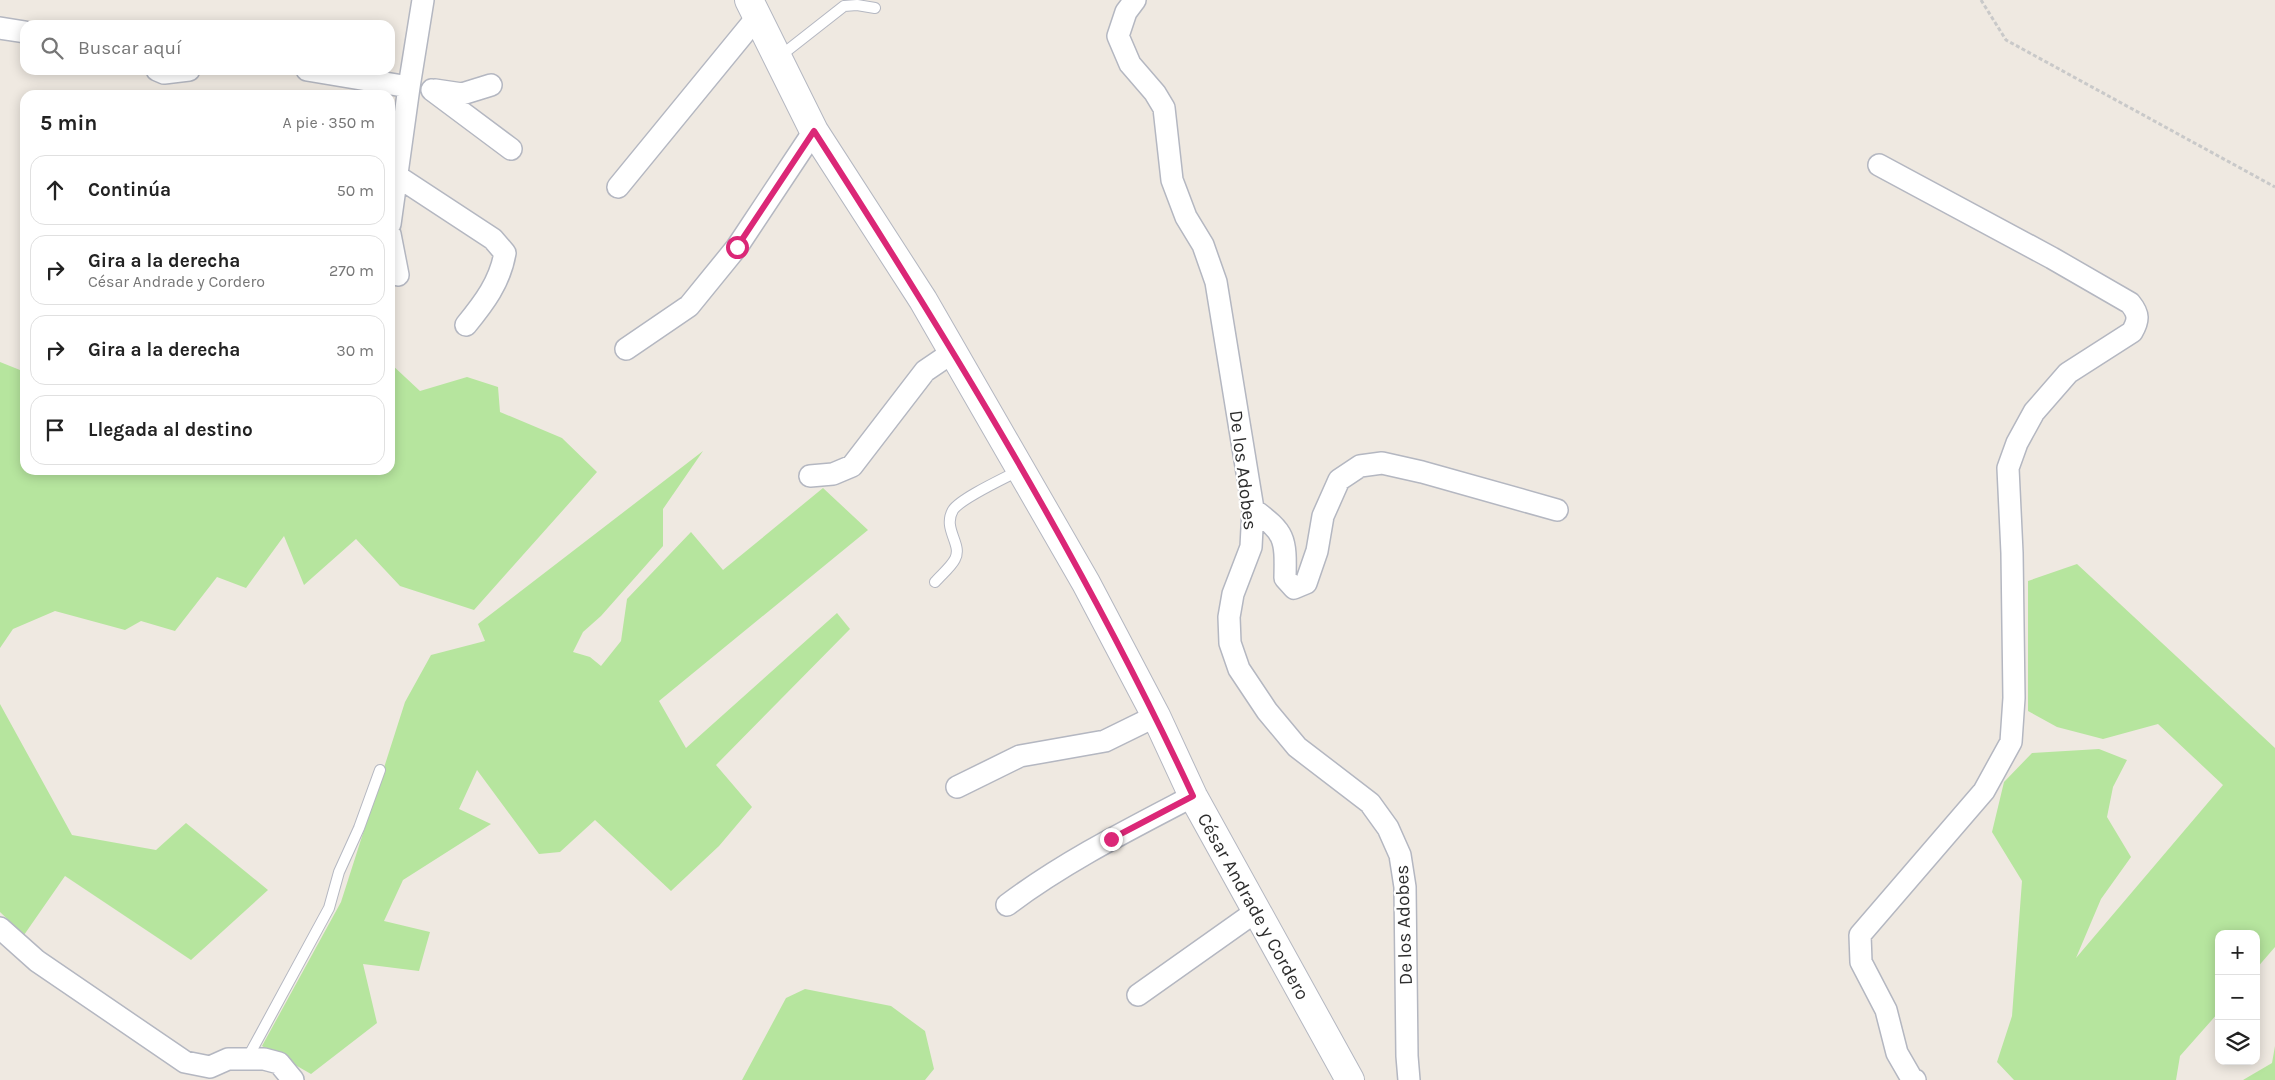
<!DOCTYPE html>
<html lang="es">
<meta charset="utf-8">
<style>
body{margin:0;font-family:Karla,sans-serif;background:#f2f2f2;color:#222}
.controls{position:absolute;right:15px;bottom:15px;display:grid;overflow:hidden;border-radius:10px;box-shadow:0 2px 12px #0003}
.controls button{width:45px;height:45px;display:grid;place-items:center;padding:0;border:0;border-bottom:1px solid #e0e0e0;background:#fff;color:#222;font:25px sans-serif}
.stop{position:absolute;width:15px;height:15px;margin:-11px;border:4px solid #db2777;border-radius:50%;background:#fff}
.stop.end{background:#db2777;border-color:#fff;box-shadow:0 1px 5px #0008}
.list{margin:0;padding:0;list-style:none}
h2{display:flex;justify-content:space-between;align-items:center;height:65px;margin:0;padding:0 20px;font-size:21px}
h2 small{font-size:16px;font-weight:400;color:#767676}
.list li{display:grid;grid-template-columns:32px 1fr auto;gap:15px;align-items:center;box-sizing:border-box;height:70px;margin:0 10px 10px;padding:0 10px;border:1px solid #e0e0e0;border-radius:15px}
.list b{display:block;font-size:19px;white-space:nowrap}
.list p{margin:0;font-size:16px;white-space:nowrap;color:#767676}
.list em{font-size:16px;font-style:normal;color:#767676}
.icon{flex:none;width:28px;height:28px;fill:none;stroke:currentColor;stroke-width:2;stroke-linecap:round;stroke-linejoin:round}
.map{position:relative;flex:none;width:2275px;height:1080px;overflow:hidden}
.search{position:absolute;background:#fff;box-shadow:0 2px 12px #0003;left:20px;top:20px;width:375px;height:55px;display:flex;align-items:center;gap:12px;box-sizing:border-box;padding:0 18px;border-radius:15px;color:#767676;font-size:19px}
.panel{position:absolute;background:#fff;box-shadow:0 2px 12px #0003;left:20px;top:90px;width:375px;height:385px;border-radius:15px}
.map>svg:first-child{display:block}
.green{fill:#b6e59e}
.lines{fill:none;stroke-linecap:round;stroke-linejoin:round}
.lane-casing{stroke:#b4b7c1;stroke-width:12}
.street-casing{stroke:#b4b7c1;stroke-width:24}
.secondary-casing{stroke:#b4b7c1;stroke-width:30}
.path{stroke:#c9c9c9;stroke-width:3;stroke-dasharray:4 2.5;stroke-linecap:butt}
.lane{stroke:#fff;stroke-width:10}
.street{stroke:#fff;stroke-width:21}
.secondary{stroke:#fff;stroke-width:28}
.route{stroke:#db2777;stroke-width:6}
.labels{text-anchor:middle;stroke-width:4.5;stroke-linejoin:round;paint-order:stroke}
.street-label{font-size:19px;fill:#2e2e2e;stroke:#fff}
</style>
<div class="map">
<svg width="2275" height="1080" viewBox="0 0 2275 1080">
<rect width="100%" height="100%" fill="#efe9e1"/>
<path class="green" d="M0,362L25,372V470H390V363L420,391L467,377L498,387L500,412L562,438L597,472L474,610L400,586L356,539L304,585L284,536L246,588L217,577L175,631L141,621L125,630L55,611L13,629L0,648Z
M703,451L663,509V546L601,616L583,632L573,652L590,657L601,666L621,641L627,599L691,532L723,570L823,488L868,530L659,701L686,748L837,613L850,629L716,765L752,807L719,846L671,891L595,820L560,852L539,854L477,770L459,809L491,824L403,880L384,921L430,932L419,971L363,964L377,1023L311,1074L262,1046L341,902L405,702L431,655L485,641L478,624Z
M2077,564L2275,748V947L2256,969V934H2219V1012L2180,1056L2176,1080H2014L1997,1062L2012,1016L2022,881L1992,832L2004,782L2032,753L2099,749L2127,760L2113,787L2107,817L2131,857L2101,899L2076,958L2223,785L2158,724L2103,739L2057,727L2028,711V581Z
M0,704L72,835L156,850L186,823L268,890L191,960L65,876L24,935L0,912Z
M805,989L891,1006L925,1031L934,1069L925,1080H742L786,998Z
M2275,1046V1080H2243L2272,1063Z"/>
<g class="lines">
<g class="lane-casing">
<path id="lane" d="M779,57L844,6L857,5L875,8
M935,582C941,575 951,567 955,559C963,544 942,529 953,510C961,498 1005,478 1020,470
M247,1059L329,908L339,872L359,828L380,770"/>
</g>
<g class="street-casing">
<path id="street" d="M1135,0L1126,12L1118,36L1130,64L1155,93L1164,108L1172,180L1186,217L1203,245L1216,282L1253,509L1251,547L1233,594L1229,617L1230,643L1239,669L1267,711L1297,747L1370,803L1388,828L1400,855L1405,887L1407,1056L1409,1080
M0,28L25,32
M157,70L164,73L189,70
M307,70L409,87L423,0
M432,90L511,149
M435,90L462,94L491,85
M1879,165L2052,258L2130,303C2139,314 2139,320 2132,332L2068,373L2034,412L2017,443L2008,468L2012,553L2014,698L2011,742L1984,791L1860,935L1861,962L1886,1010L1897,1053L1912,1079L1915,1080
M397,176L493,239L505,253C500,282 484,303 466,325
M618,187L758,16
M390,224L409,87
M390,234L398,275
M626,349L689,306L737,247L814,131
M810,476L833,474L852,466L925,371L953,352
M1253,509C1285,533 1286,537 1285,578L1294,588L1306,583L1317,551L1323,516L1339,480L1360,466L1382,463L1422,472L1557,510
M957,787L1020,756L1105,741L1156,716
M1007,905C1064,862 1130,829 1193,796
M0,928L37,961L185,1062L210,1067L228,1059H264L279,1063L293,1080
M1138,995L1258,910"/>
</g>
<g class="secondary-casing">
<path id="secondary" d="M749,0L814,131L923,300L1086,583L1156,716L1193,796L1350,1080"/>
</g>
<path class="path" d="M1981,0L2006,40L2275,187"/>
<use href="#lane" class="lane"/>
<use href="#street" class="street"/>
<use href="#secondary" class="secondary"/>
</g>
<g class="lines">
<path class="route" d="M737,247L814,131C952,345 1085,564 1193,796L1111,839"/>
</g>
<g class="labels">
<g class="street-label">
<text transform="translate(1244 470) rotate(83)" y="7">De los Adobes</text>
<text transform="translate(1254 906) rotate(61)" y="7">César Andrade y Cordero</text>
<text transform="translate(1403 925) rotate(-92)" y="7">De los Adobes</text>
</g>
</g>
</svg>
<div class="controls">
<button>+</button>
<button>−</button>
<button><svg class="icon" aria-label="layers" viewBox="0 0 24 24"><path d="M12 4l9 5-9 5-9-5zM3 14l9 5 9-5"/></svg></button>
</div>
<div class="stop" style="left:737px;top:247px"></div>
<div class="stop end" style="left:1111px;top:839px"></div>
<div class="search"><svg class="icon" aria-label="search" viewBox="0 0 24 24"><circle cx="10" cy="10" r="6"/><path d="M15 15l6 6"/></svg>Buscar aquí</div>
<section class="panel">
<h2>5 min<small>A pie · 350 m</small></h2>
<ul class="list">
<li><svg class="icon" aria-label="ahead" viewBox="0 0 24 24"><path d="M12 20V5M6 11l6-6 6 6"/></svg><div><b>Continúa</b></div><em>50 m</em></li>
<li><svg class="icon" aria-label="right" viewBox="0 0 24 24"><path d="M7 20v-9h11M14 6l5 5-5 5"/></svg><div><b>Gira a la derecha</b><p>César Andrade y Cordero</p></div><em>270 m</em></li>
<li><svg class="icon" aria-label="right" viewBox="0 0 24 24"><path d="M7 20v-9h11M14 6l5 5-5 5"/></svg><div><b>Gira a la derecha</b></div><em>30 m</em></li>
<li><svg class="icon" aria-label="arrive" viewBox="0 0 24 24"><path d="M6 21V4h12l-3 4 3 4H6"/></svg><div><b>Llegada al destino</b></div></li>
</ul>
</section>
</div>
